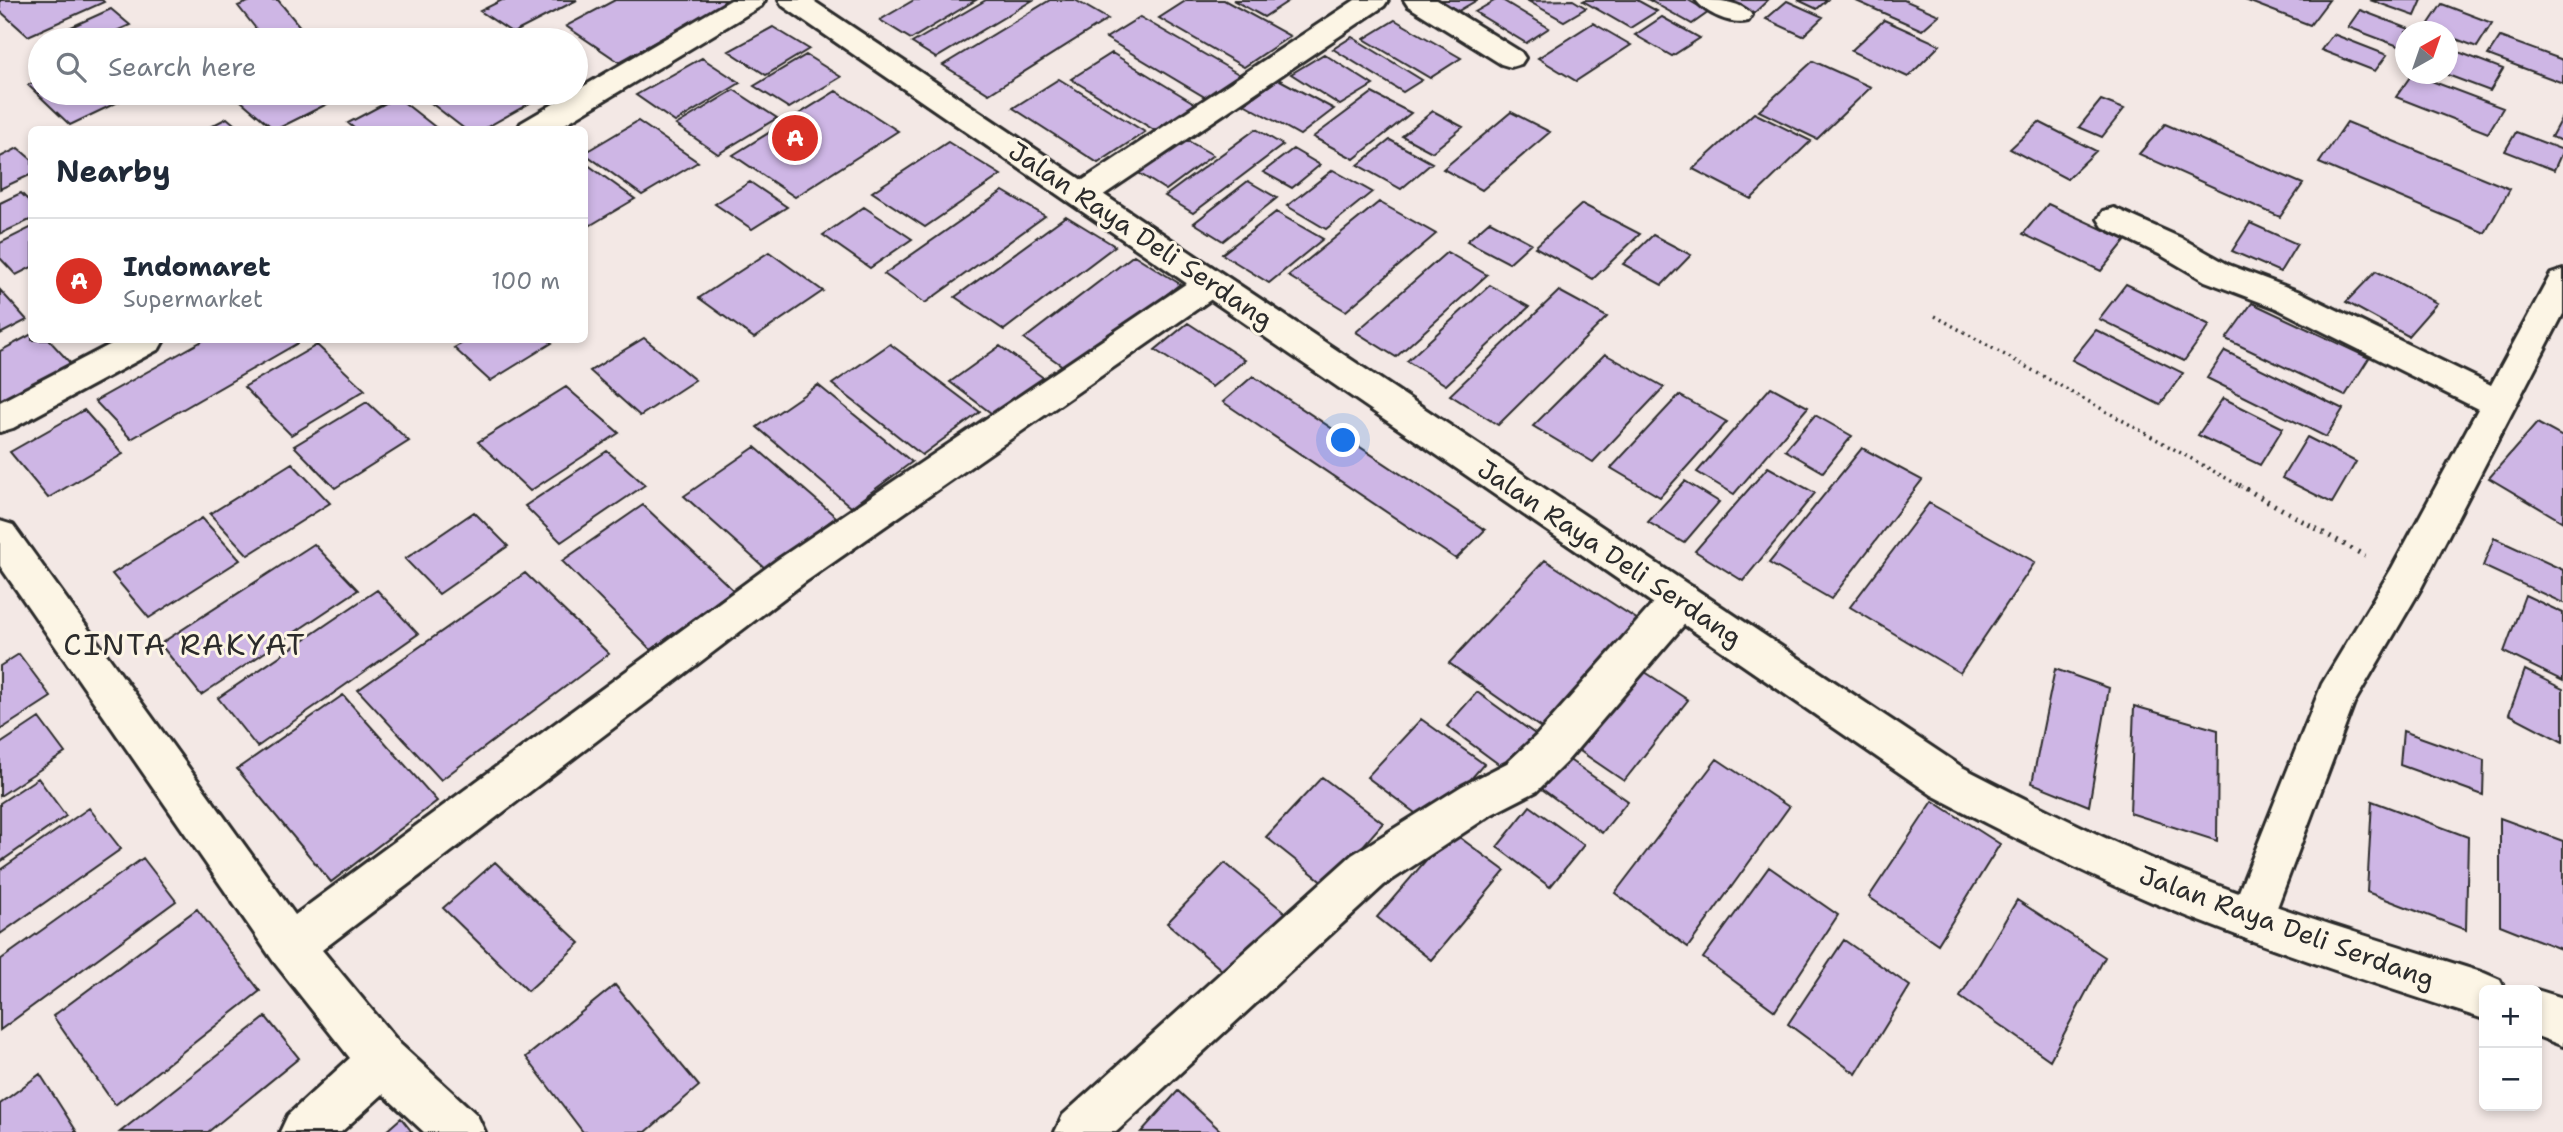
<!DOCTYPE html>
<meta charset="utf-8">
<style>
body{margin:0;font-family:"Shantell Sans",sans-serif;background:#f6f6f7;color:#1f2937}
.controls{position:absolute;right:21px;bottom:21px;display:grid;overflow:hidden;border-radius:10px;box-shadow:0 4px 10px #0003}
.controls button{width:63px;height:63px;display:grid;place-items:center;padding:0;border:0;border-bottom:2px solid #e0e1e3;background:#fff;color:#1f2937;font:35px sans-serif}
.compass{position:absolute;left:2395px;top:21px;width:63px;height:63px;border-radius:50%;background:#fff;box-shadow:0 4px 10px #0003;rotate:40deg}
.you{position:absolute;left:1344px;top:441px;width:24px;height:24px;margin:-18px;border:5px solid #fff;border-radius:50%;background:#1a73e8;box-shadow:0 0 0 10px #1a73e833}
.badge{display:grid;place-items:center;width:46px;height:46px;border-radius:50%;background:#d93025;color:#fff;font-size:23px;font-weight:700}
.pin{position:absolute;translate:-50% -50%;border:4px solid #fff;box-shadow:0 2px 7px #0006}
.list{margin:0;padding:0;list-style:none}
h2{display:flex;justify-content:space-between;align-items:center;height:91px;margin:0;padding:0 28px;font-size:30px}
h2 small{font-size:23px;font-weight:400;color:#747a83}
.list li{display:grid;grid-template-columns:46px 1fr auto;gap:21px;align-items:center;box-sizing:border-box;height:126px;padding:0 28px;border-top:2px solid #e0e1e3}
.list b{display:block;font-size:26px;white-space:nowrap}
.list p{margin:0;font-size:23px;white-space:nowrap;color:#747a83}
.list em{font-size:23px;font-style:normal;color:#747a83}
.icon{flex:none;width:38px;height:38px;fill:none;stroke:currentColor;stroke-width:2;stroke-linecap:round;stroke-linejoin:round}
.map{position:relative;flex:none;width:2563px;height:1132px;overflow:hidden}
.search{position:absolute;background:#fff;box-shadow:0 4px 10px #0003;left:28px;top:28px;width:560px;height:77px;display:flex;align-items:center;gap:18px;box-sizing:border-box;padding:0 24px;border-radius:38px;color:#747a83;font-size:26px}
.panel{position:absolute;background:#fff;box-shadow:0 4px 10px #0003;left:28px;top:126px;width:560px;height:217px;border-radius:10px}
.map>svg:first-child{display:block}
.building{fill:#ceb6e5;stroke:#2b2b2b;stroke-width:2}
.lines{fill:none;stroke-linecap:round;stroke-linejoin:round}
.street-casing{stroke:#2b2b2b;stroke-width:6}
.primary-casing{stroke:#2b2b2b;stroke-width:6}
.path-far1{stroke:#2b2b2b;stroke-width:3.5;stroke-dasharray:2 4.5;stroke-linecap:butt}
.path{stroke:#2b2b2b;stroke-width:5;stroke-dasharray:2 6;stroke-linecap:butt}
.street{fill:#fcf5e5;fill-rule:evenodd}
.primary{fill:#fcf5e5;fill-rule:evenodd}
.labels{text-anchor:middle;stroke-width:6;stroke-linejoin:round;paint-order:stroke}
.street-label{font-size:26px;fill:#2b2b2b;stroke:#fcf5e5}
.quarter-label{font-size:30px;letter-spacing:2px;fill:#2b2b2b;stroke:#fcf5e5}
</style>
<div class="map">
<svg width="2563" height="1132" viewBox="0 0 2563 1132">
<rect width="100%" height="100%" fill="#f3e8e5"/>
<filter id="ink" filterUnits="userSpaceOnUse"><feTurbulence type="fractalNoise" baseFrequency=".0143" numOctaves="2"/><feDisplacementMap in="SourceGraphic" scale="14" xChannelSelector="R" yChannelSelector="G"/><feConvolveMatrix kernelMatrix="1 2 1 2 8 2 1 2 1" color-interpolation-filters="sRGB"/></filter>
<g filter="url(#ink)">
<path class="building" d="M0,0H102L104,2L28,36L0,11Z
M253,0H278L311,40H265L238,6Z
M502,0H577L513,33L480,11Z
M615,0H730L619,62L566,26Z
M914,0H976L911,39L880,20Z
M986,0H1033L936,58L912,43Z
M1050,0H1075L1108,19L989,94L943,65Z
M1187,0H1224L1290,36L1244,67L1159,18Z
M1233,0H1290L1264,17Z
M1430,0H1477L1453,14Z
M1496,0H1502L1549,28L1526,43L1475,12Z
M1573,0L1586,8L1564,21L1528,1Z
M1585,0H1637L1657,11L1630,28L1583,1Z
M1649,0H1688L1709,12L1692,24Z
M1717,0H1768L1751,16Z
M1798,0H1827L1817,9Z
M1854,0H1904L1939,15L1922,30Z
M2245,0H2329L2310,25Z
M2370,0H2422L2415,16Z
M1787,1L1823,17L1803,36L1766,19Z
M2442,4L2492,23L2477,47L2448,36V32L2426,28Z
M111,9L130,25L96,40H87L71,27Z
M2360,10L2412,30L2406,32V40L2401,47L2348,27Z
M1140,17L1242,76L1208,99L1106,38Z
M1662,17L1700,38L1672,56L1635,35Z
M1395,20L1461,58L1430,78L1364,39Z
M1884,20L1940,45L1908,77L1851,51Z
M1593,23L1631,45L1576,81L1538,58Z
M773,27L809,49L766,75L729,51Z
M2333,34L2387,55L2375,71L2321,50Z
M1352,37L1422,80L1403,92L1333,49Z
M2500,37L2563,60V83L2488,55Z
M2448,48L2503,69L2490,91L2445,74Z
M1112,53L1199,106L1159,133L1071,79Z
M1324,54L1373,85L1340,105L1291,74Z
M806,55L841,77L789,108L754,86Z
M702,58L740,83L675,122L636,95Z
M1813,61L1871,87L1817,139L1759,111Z
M2412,74H2413L2503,108L2488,133L2396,97Z
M40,79V93H137L70,125L28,85Z
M1059,79L1145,132L1098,163L1013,108Z
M1278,79L1334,109L1300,135L1244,104Z
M734,90L777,118L718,154L676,125Z
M836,91L898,131L795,197L733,155Z
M257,93H312L327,104L275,130L241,101Z
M418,93H515L530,103L482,130H466Z
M1372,93L1411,113L1354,159L1313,137Z
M397,97L439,130H356L348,123Z
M2101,100L2124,109L2102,137L2079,127Z
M1433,111L1463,127L1432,152L1402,136Z
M1511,112L1550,132L1482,190L1443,169Z
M1754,113L1811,141L1751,199L1693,169Z
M2563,115V141L2551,137Z
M227,118L241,130H204Z
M638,121L698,162L642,195L584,153Z
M2039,122L2096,151L2067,179L2010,149Z
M2347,122L2510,189L2485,233L2319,163Z
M2165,124L2303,184L2280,217L2139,154Z
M1256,129L1283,145L1193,213L1165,196Z
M2516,132L2563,150L2554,170L2505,151Z
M1183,138L1213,155L1166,190L1137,172Z
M1390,140L1432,163L1401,189L1358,165Z
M948,142L1001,175L925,227L872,192Z
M18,148L32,160V174L0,189V157Z
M1293,149L1320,165L1292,188L1263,172Z
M584,162L635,199L584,229Z
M1333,170L1372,192L1326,229L1287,206Z
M1248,181L1277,198L1223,241L1194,223Z
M750,182L787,207L752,229L715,204Z
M1003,191L1045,216L925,303L884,274Z
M21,193L32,204V219L0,234V203Z
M1379,202L1436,234L1346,311L1288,276Z
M1582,204L1640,234L1593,279L1535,247Z
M2048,204L2126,240L2101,271L2023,234Z
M864,207L912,239L870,268L823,235Z
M1276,212L1323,239L1269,283L1222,254Z
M1066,216L1115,246L1004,330L955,297Z
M1490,221L1531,243L1509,263L1467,241Z
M2250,223L2297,244L2280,272L2232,251Z
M32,227V267L16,275L0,258V243Z
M1653,235L1691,255L1662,285L1623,264Z
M769,252L823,291L754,338L699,298Z
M1447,252L1487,275L1396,357L1356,332Z
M1134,255L1180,284L1070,371L1024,339Z
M2376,271L2437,303L2408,336L2346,302Z
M2126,284L2210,325L2184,361L2099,319Z
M1490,285L1529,307L1446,385L1407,361Z
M0,290L27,320L0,334Z
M1559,291L1607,317L1498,425L1450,395Z
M2252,303L2369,358L2345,396L2226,339Z
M1188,323L1245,360L1212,387L1155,350Z
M2096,330L2183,373L2160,405L2072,360Z
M32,334V340H49L73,366L0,406V351Z
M644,338L695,380L640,416L590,371Z
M204,340H303L131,439L95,401Z
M468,340H548L552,343L490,381L454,348Z
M890,344L980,412L922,455L832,384Z
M317,345L365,390L291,435L244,387Z
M1000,346L1045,379L995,416L950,382Z
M2225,351L2343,409L2326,437L2207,378Z
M1605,354L1664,387L1593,462L1533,426Z
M1253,376L1485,530L1456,559L1223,402Z
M818,385L912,462L851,507L757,427Z
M566,387L619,433L530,491L478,442Z
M1771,387L1808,407L1734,494L1697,472Z
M1679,395L1727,422L1660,497L1611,468Z
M2223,398L2283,428L2260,465L2198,435Z
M367,402L409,441L335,488L294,446Z
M84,410L123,454L48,498L10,452Z
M1815,415L1852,436L1823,472L1785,450Z
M2537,423L2563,437V522L2489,478Z
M2307,437L2356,462L2332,503L2282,478Z
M755,447L836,517L766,569L684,496Z
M1862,448L1922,480L1831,599L1769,563Z
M607,451L645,485L561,542L525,506Z
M292,463L330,503L248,555L210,514Z
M1768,467L1815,493L1743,581L1695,551Z
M1685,481L1719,502L1684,543L1648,522Z
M1929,503L2035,562L1960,673L1850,607Z
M643,505L733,590L651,650L562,561Z
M474,512L508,546L439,594L405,559Z
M202,518L240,560L149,618L112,574Z
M2494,538L2563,570V603L2483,566Z
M314,544L358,590L201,695L160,644Z
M1545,560L1649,627L1554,737L1449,663Z
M525,573L609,654L441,780L358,690Z
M377,590L418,634L257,747L218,698Z
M2525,595L2563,613V681L2504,652Z
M19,654L51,697L0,730V666Z
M2055,669L2109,688L2089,806L2032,783Z
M1642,670L1688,700L1624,781L1577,749Z
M2525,670L2563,689V742L2509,714Z
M1477,692L1542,739L1512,774L1447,726Z
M343,695L437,801L331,882L237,769Z
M2134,706L2218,730L2217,841L2130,813Z
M39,718L65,753L0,796V744Z
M1421,719L1484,764L1431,825L1367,777Z
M2403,731L2484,760L2483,795L2400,765Z
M1568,759L1628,801L1602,833L1542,789Z
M1717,759L1789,807L1688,947L1615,893Z
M1322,777L1383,823L1328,886L1266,837Z
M38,778L66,816L0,862V803Z
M1933,801L2000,844L1938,944L1869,897Z
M2372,801L2468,837L2466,930L2367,892Z
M1530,806L1584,845L1550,887L1497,847Z
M89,808L121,849L0,934V870Z
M2500,818L2563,841V950L2500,925Z
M1451,831L1505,871L1431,960L1377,917Z
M143,858L176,901L0,1030V960Z
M495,862L580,943L528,991L443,908Z
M1225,863L1287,914L1230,977L1167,923Z
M1769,867L1838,915L1775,1011L1703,958Z
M2017,900L2105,957L2050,1060L1960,997Z
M197,909L260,991L115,1105L53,1016Z
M1844,940L1910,986L1856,1074L1788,1024Z
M615,985L699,1086L646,1132H583L526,1057Z
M266,1017L299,1058L208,1132H120Z
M40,1074L77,1132H0V1104Z
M1178,1091L1222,1132H1141Z
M401,1118L412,1132H385Z"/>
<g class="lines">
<g class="street-casing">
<path id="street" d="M731,0H765L761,6L555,130H517L521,123Z
M1355,0H1388L1384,6L1093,202L1082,206L1071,202L1066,195L1071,188Z
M1404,0H1437L1521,52L1525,58L1521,64L1511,67L1501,64L1408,6Z
M1696,0C1716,0 1739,0 1752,15L1748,21C1731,25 1706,14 1696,0Z
M2114,208L2181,238L2229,265L2300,292L2491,385L2551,274L2563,270V314L2420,590L2354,703L2267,934L2251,941L2235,934L2228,919L2322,684L2392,568L2478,409L2276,308L2205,281L2159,254L2103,227L2098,219L2103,211Z
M1211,271L1223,275L1228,283L1223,291L805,582L322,950L400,1044L477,1115L485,1132H424L383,1094L341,1132H280L288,1115L350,1058L274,962L0,566V521L13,525L295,915L777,560L1199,275Z
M119,340H164L159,349L13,428L0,432V402Z
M1681,584L1695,588L1701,600L1695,612L1567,761L1537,791L1492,814L1384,885L1116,1132H1055L1063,1115L1352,855L1462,786L1507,763L1537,735L1667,588Z"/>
</g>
<g class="primary-casing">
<path id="primary" d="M779,0H812L1962,767C2034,804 2107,841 2183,872C2281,911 2383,941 2484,973L2500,980L2505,990H2484V1019C2373,983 2261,947 2152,902C2077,870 2004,833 1932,795L783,6Z
M2535,990H2537L2563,998V1046L2537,1036Z"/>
</g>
<path class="path-far1" d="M1935,316L2242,487"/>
<path class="path" d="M2239,485L2365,556"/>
<use href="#street" class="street"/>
<use href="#primary" class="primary"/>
</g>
</g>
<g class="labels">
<g class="street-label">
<text transform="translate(1141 235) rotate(34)" y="9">Jalan Raya Deli Serdang</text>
<text transform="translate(1610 553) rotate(34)" y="9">Jalan Raya Deli Serdang</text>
<text transform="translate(2287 927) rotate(20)" y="9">Jalan Raya Deli Serdang</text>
</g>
<g class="quarter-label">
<text x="185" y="655">CINTA RAKYAT</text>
</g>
</g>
</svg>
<div class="controls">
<button>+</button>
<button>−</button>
</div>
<svg class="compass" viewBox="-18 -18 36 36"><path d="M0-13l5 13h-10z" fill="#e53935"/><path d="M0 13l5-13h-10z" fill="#747a83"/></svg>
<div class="you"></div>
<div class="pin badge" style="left:795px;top:138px">A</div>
<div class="search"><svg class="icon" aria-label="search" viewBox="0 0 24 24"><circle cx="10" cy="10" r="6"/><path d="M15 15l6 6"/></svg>Search here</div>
<section class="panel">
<h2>Nearby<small></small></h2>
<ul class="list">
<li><span class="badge">A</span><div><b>Indomaret</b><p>Supermarket</p></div><em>100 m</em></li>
</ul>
</section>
</div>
